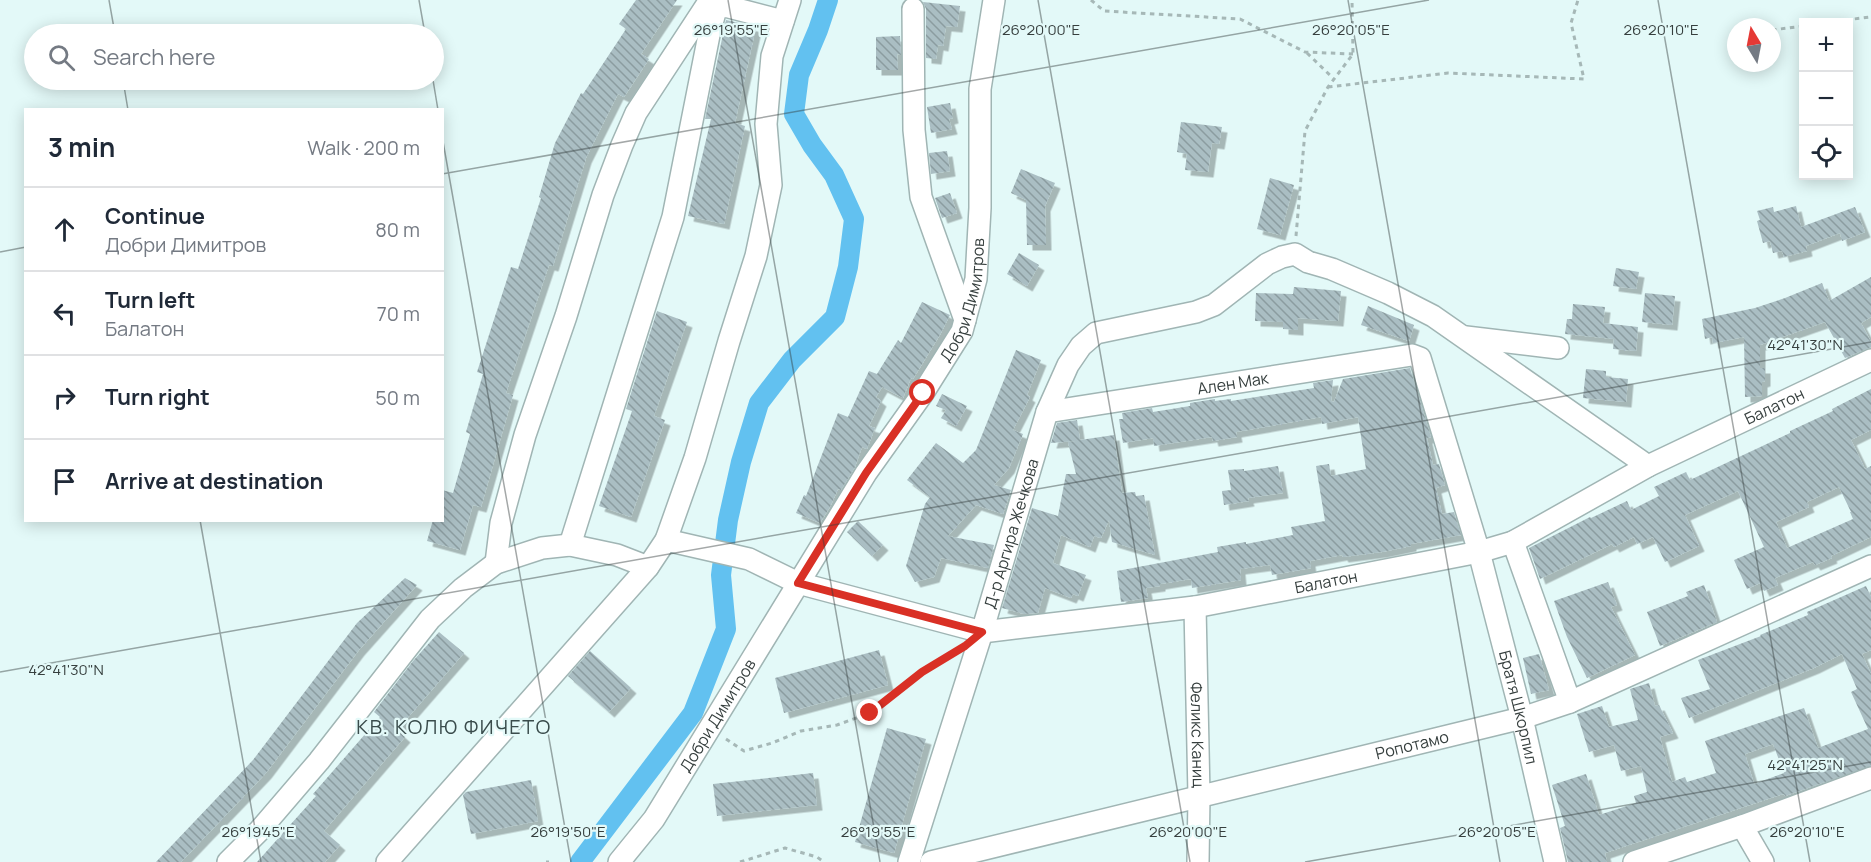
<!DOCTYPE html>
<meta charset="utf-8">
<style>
body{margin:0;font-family:Manrope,sans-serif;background:#f2f2f3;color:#1f2937}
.controls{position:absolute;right:18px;top:18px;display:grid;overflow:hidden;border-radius:0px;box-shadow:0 3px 15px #0003}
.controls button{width:54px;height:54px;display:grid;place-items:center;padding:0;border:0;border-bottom:2px solid #e0e1e3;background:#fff;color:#1f2937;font:30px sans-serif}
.compass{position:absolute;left:1727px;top:18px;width:54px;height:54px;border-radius:50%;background:#fff;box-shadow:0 3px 15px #0003;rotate:350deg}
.stop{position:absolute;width:18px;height:18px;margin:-14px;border:4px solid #d93025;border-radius:50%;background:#fff}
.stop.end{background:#d93025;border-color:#fff;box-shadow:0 2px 6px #0008}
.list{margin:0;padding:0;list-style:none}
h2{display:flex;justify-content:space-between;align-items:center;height:78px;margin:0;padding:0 24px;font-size:26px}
h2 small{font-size:20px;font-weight:400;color:#747a83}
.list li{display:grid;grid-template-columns:39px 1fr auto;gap:18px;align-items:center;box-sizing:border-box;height:84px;padding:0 24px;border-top:2px solid #e0e1e3}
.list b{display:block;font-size:22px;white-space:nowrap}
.list p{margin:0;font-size:20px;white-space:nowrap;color:#747a83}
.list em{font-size:20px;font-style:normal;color:#747a83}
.icon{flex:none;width:33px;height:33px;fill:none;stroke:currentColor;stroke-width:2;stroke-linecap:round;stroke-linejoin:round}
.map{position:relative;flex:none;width:1871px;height:862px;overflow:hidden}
.search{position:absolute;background:#fff;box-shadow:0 3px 15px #0003;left:24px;top:24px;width:420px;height:66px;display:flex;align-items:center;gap:15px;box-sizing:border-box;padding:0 21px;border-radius:33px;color:#747a83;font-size:22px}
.panel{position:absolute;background:#fff;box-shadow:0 3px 15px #0003;left:24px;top:108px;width:420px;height:414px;border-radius:0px}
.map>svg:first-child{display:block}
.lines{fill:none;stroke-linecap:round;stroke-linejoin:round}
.canal{stroke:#62c1f0;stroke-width:20}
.building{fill:url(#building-back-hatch);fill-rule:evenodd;filter:url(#shadow)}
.minor-casing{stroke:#a0b5b4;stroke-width:24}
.path{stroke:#a6b8b7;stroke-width:3;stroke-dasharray:4.5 4.5;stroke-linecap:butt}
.minor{stroke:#fff;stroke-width:21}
.route{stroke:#d93025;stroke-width:8}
.ticks{fill:none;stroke:#363f3e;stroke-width:1.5;stroke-opacity:0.45}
.labels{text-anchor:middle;stroke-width:4.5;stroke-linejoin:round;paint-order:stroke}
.street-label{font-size:16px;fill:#363f3e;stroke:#e3f9f8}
.quarter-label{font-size:20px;letter-spacing:1.5px;fill:#3a4c4c;stroke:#e3f9f8}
.ticks-label{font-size:15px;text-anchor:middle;fill:#363f3e;stroke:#e3f9f8;stroke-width:4.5;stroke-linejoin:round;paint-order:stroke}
</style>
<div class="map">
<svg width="1871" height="862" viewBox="0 0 1871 862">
<defs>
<pattern id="building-back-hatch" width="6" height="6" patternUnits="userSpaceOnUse" patternTransform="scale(1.5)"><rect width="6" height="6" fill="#aabec3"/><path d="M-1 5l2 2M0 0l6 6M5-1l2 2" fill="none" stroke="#8b9ca0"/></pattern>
<filter id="shadow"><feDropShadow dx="5.5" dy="5.5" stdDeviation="0" flood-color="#0004"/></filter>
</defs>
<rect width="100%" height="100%" fill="#e3f9f8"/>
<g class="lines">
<path class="canal" d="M580,862L693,713L726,629L721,575L728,520L741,462L759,403L792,360L835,317L848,267L854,219L834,175L812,145L794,114L799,75L818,30L828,0"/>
</g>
<path class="building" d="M636,0H677L641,54L649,59L624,97L618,94L586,158L553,266L549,265L506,393L513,395L481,507L473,505L460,550L427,541L433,520H442V490L453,493L470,434L466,432L483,374L477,372L511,267L518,269L541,198L539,197L555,143L581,93L583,94L626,29L619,24Z
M923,2L960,6L957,27L946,26L943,46L938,45L936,59L926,58V9Z
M726,20L756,27L735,123L745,126L724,224L688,216L711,119H705Z
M900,36L901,55L897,54L898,70H876V37Z
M950,103L953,118L949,119L952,129L931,133L927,107Z
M1181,122L1222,127L1219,144L1212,143L1208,172L1185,170L1187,154L1177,152Z
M947,151L950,171L931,174L929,153Z
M1021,169L1055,183L1045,206L1046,245H1027L1026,200L1011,193Z
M1270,178L1294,185L1280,235L1257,229Z
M950,193L957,213L942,218L935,198Z
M1796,206L1801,227L1855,207L1865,232L1842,241L1840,233L1806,246L1807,251L1784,257L1782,251L1773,253L1770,241L1763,243L1757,221L1760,220L1757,211L1773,207L1774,212Z
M1019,253L1039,265L1027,286L1007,274Z
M1616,268L1639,272L1636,289L1613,286Z
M1871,277V317L1861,323L1871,342V347L1845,358L1825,322L1760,345V368H1765V381L1762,382V396L1745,397L1744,337L1713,343L1712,337L1705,339L1702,319L1755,308L1785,298L1822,283L1829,301Z
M1294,287L1341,291L1338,321L1298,318V330L1283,329V322L1255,321L1256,293L1293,294Z
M1645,293L1675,296L1672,325L1642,322Z
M922,302L950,315L941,333L913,379L911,378L903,398L882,387L876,397L881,401L869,426L875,428L867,449L862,447L855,467L841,490L838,489L830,507L820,523L796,513L804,495L806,496L838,413L848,417L869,371L877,374L898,340L901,343Z
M1573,304L1605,307L1603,323L1638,327L1636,351L1613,349L1614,339L1565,334L1567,319H1572Z
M1368,306L1414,325L1409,341L1361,325Z
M657,311L687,322L654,416L665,420L631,517L599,506L632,411L626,409Z
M1016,350L1041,360L1027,395L1030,397L1013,430L1023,434L1009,468L994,485L1011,490L1003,514L976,505L948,536L994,545L988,568L941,558L934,577L915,582L906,566L925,504L930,497L907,480L936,443L963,463L976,450Z
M1410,368L1431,437L1427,438L1433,465L1439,464L1445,485L1436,488L1442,514L1454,512L1461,535L1411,544V546L1382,552L1343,557L1342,555L1310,561L1311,568L1272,575L1270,565L1240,569L1241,580L1192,588L1191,579L1160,584V586L1146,588L1148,598L1121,602L1117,571L1218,552L1217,547L1246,542V544L1293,535L1291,527L1325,521L1316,466L1329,464L1331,476L1366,469L1358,417L1322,424L1321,417L1236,432L1237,437L1213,441L1212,437L1154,446L1153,438L1123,443L1119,419H1123L1122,413L1152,408L1153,412L1190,406V403L1215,399V401L1231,399V401L1314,388L1313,383L1333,380L1331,401L1334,402L1343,379Z
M1586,369L1606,371V377L1628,379L1626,402L1583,398Z
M1871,389V430L1851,440L1865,469L1871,466V537L1831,556L1832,558L1815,565L1813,562L1775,578L1778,585L1764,591L1760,583L1747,589L1734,560L1764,547L1738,491L1685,515L1699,546L1665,562L1653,537L1637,544L1634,537L1614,547L1612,544L1540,579L1529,548L1590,517L1591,518L1627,501L1631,510L1659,496L1654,487L1686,472L1690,480L1790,433V431L1833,411L1832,409ZM1839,487L1851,512H1850L1853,519L1787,548L1776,522L1809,507L1807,502Z
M942,394L967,406L956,426L941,418L946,410L936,406Z
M1077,420L1080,440L1114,435L1122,493L1135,492L1136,496L1144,495L1155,555L1112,542L1109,520L1101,538L1094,536L1090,547L1061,535L1053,563L1086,575L1078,596L1073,594L1071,598L1045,588L1038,613L1024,614L1002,608L1032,508L1058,516L1066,474H1076L1068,442L1076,441L1051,443L1057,423Z
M1278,466L1283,493L1248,498L1249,501L1224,505L1222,491L1231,490L1228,470L1244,469V471Z
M858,521L883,545L872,556L847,532Z
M405,578L417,585L359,650L266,773L181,862H156L253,760L357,623Z
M1608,582L1617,605L1611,607L1635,655L1587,678L1567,637L1554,601Z
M1704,585L1717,622L1660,646L1647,612L1688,596L1686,592Z
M1866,586L1871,597V650L1862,654L1871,674V766L1785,796L1784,794L1780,795L1605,853L1607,862H1568L1560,828L1565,826L1552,785L1586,774L1599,815L1636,803L1634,796L1647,792L1641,766L1621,771L1614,745L1589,752L1577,714L1602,706L1609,727L1638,720L1630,689L1633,688L1649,683L1655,706L1659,705L1673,733L1660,737L1672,782L1685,777L1687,782L1716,773L1705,741L1804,708L1818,748L1868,729L1851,692L1857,689L1842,654L1814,668L1689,718L1681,698L1710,689L1698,660L1761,636L1760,635L1808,615L1807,612ZM1773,744L1784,773L1754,784L1745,754Z
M439,632L464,653L397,730L405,737L324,831L340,845L325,862H257L316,796L313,794L380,717L374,712L413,661Z
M879,650L888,685L784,713L775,678Z
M590,651L631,688L609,712L568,676Z
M1539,654L1549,690L1531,694L1523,658Z
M887,728L926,739L894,853L855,842Z
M813,773L817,805L717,816L713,784Z
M531,780L538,821L471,834L463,795L466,792Z"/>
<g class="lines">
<g class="minor-casing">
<g id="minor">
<path d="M913,9L914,130L921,197L965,320"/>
<path d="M1466,337L1558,348"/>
<path id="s1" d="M1047,412L1412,355L1420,358L1479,552L1522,718L1555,862"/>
<path id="s2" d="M666,540L749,559L798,583L982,632L1195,607L1479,552L1513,542L1648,466L1871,360"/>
<path d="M1513,542L1570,702"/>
<path d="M570,545L673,217L710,30L716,9L725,6L783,21"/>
<path d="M496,563L501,523L525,435L566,316L603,195L622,145L636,113L710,0"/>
<path id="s3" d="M1195,607L1199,796L1198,862"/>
<path d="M1742,826L1763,862"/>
<path d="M228,862L259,831L319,761L430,619L463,588L496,563L542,548L570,545L617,555L648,567"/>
<path d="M387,862L648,567L666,540L695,458L729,341L756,256L771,185L766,124L772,56L790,0"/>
<path id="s4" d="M619,862L654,819L866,473L923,393L962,331L976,279L980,208V89L994,0"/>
<path id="s5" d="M909,862L982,632L1047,412L1068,365L1081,346L1096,333L1196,312L1214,305L1267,264L1282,257L1295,254L1308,262L1332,269L1388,293L1433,316L1648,466"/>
<path id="s6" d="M931,862L1522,718L1570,702L1871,566"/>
<path d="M1634,862L1742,826L1871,778"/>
</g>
</g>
<path class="path" d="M1091,0L1104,11L1240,19L1305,52L1353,54
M1828,22L1871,17
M1772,30L1804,26
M1307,53L1334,79
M1328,87L1448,73L1584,79L1571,23L1578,0
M1296,236L1305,131L1328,87L1353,54L1352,0
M726,739L744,751L772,743L801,731L837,725L870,713L893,697L922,672L956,651
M546,862H549
M740,862L785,848L817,857L824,862"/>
<use href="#minor" class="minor"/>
</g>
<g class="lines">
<path class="route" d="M870,713L922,672L965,646L982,632L798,583L866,473L923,393"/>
</g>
<path class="ticks" d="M109,0L115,34M419,0L425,34M728,0L880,862M1038,0L1190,862M1348,0L1500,862M1658,0L1810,862M123,80L128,110M433,80L438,110M442,136L571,862M442,174L1429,0M0,252L26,247M200,520L261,862M0,672L1871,342M1305,862L1871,762"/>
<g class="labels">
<g class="street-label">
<text dy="6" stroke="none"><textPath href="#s4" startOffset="663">Добри Димитров</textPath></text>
<text dy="6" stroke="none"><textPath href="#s1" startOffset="188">Ален Мак</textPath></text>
<text dy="6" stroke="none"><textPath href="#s2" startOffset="1164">Балатон</textPath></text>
<text dy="6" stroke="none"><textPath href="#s5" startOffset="344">Д-р Аргира Жечкова</textPath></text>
<text dy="6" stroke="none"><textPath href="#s2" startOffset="678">Балатон</textPath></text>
<text dy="6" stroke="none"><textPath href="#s1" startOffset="741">Братя Шкорпил</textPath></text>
<text dy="6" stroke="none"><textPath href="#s4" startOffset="177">Добри Димитров</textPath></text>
<text dy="6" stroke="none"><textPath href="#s3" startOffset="128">Феликс Каниц</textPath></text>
<text dy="6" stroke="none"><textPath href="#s6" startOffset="495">Ропотамо</textPath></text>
</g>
<g class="quarter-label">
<text x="454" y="734">КВ. КОЛЮ ФИЧЕТО</text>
</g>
</g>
<g class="ticks-label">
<text x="731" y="35">26°19'55"E</text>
<text x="1041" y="35">26°20'00"E</text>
<text x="1351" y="35">26°20'05"E</text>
<text x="1661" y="35">26°20'10"E</text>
<text x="1805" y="350">42°41'30"N</text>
<text x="66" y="675">42°41'30"N</text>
<text x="1805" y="770">42°41'25"N</text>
<text x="258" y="837">26°19'45"E</text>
<text x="568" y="837">26°19'50"E</text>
<text x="878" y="837">26°19'55"E</text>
<text x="1188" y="837">26°20'00"E</text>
<text x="1497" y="837">26°20'05"E</text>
<text x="1807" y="837">26°20'10"E</text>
</g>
</svg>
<div class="controls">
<button>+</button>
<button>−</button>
<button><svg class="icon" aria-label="locate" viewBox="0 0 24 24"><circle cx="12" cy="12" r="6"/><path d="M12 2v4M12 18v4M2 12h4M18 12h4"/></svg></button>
</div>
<svg class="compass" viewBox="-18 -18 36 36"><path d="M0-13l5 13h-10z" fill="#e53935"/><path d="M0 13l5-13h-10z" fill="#747a83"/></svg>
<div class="stop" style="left:923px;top:393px"></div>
<div class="stop end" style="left:870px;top:713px"></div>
<div class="search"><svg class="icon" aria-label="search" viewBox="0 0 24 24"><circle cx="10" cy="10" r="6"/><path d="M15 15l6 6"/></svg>Search here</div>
<section class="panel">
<h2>3 min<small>Walk · 200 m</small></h2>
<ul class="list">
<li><svg class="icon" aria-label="ahead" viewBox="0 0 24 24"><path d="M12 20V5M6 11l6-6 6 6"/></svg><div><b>Continue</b><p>Добри Димитров</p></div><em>80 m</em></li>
<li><svg class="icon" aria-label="left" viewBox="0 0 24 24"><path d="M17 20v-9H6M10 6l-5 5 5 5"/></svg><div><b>Turn left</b><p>Балатон</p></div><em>70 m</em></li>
<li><svg class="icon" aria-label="right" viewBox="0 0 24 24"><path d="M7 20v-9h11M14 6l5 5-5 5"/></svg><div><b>Turn right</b></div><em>50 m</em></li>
<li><svg class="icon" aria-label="arrive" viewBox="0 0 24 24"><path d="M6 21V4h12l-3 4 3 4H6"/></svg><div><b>Arrive at destination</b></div></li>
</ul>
</section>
</div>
